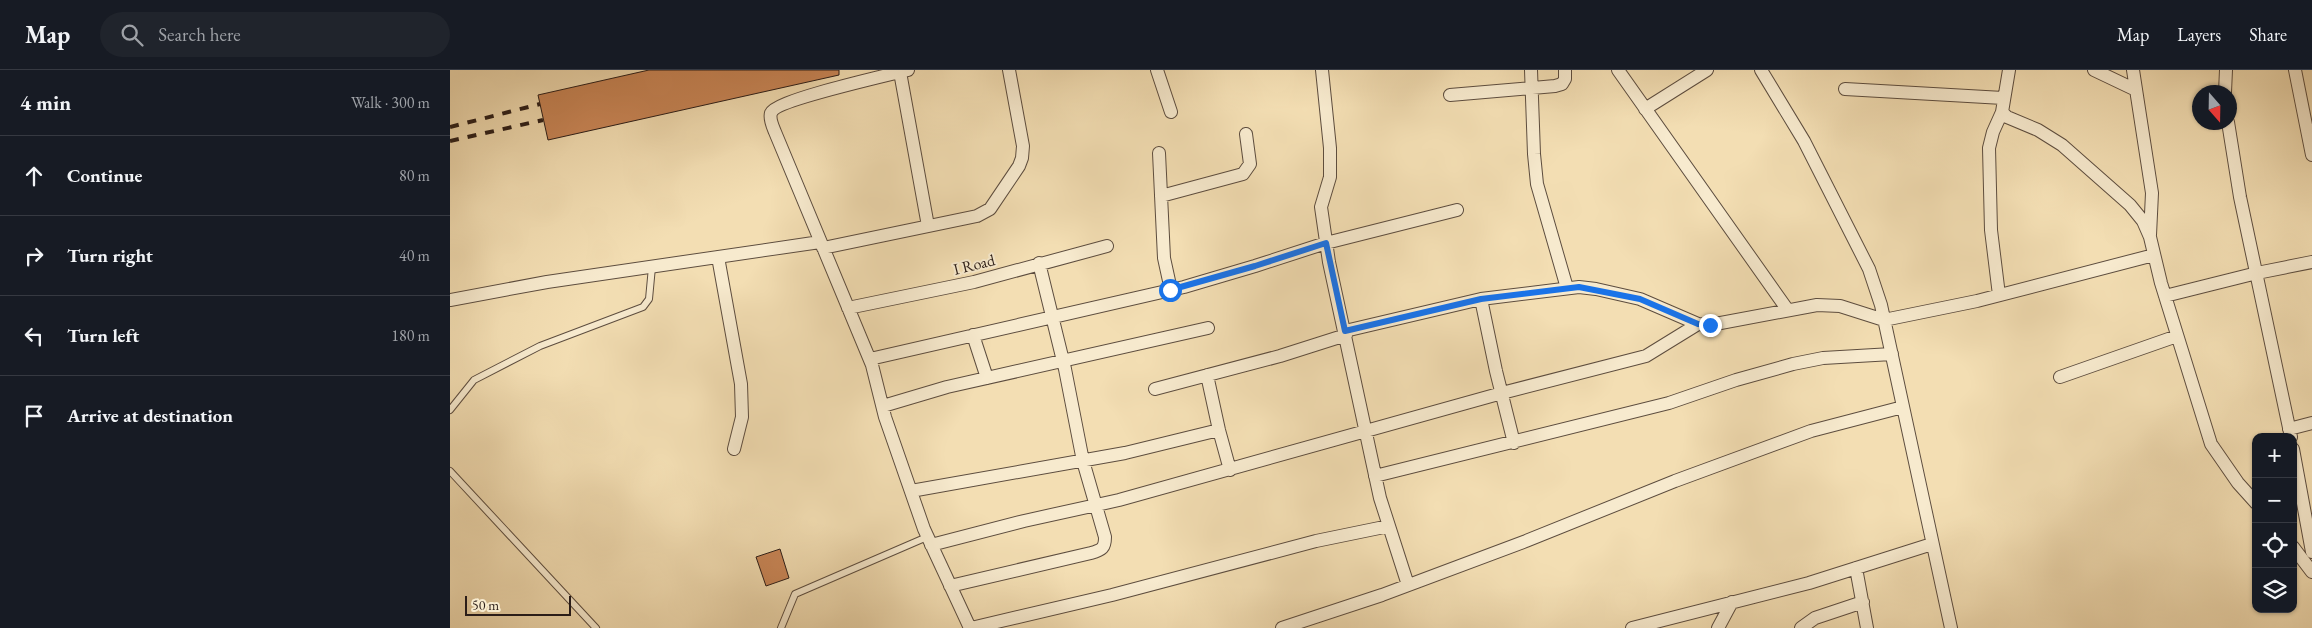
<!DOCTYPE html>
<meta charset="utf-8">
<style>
body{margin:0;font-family:"EB Garamond",serif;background:#20242c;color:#f1f3f6}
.controls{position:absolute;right:15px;bottom:15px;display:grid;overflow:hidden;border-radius:10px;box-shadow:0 1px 4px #0004}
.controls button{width:45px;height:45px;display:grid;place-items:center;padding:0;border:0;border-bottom:1px solid #363941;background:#171b24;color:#f1f3f6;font:25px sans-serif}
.compass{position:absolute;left:1742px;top:15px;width:45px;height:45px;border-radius:50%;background:#171b24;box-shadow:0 1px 4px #0004;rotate:160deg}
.scale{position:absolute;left:15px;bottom:12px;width:106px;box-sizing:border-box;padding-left:5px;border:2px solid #2b1d18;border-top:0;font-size:14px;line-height:18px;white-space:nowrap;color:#2b1d18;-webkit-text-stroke:4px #f7eace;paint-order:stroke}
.stop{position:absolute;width:15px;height:15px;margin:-11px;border:4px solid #1a73e8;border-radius:50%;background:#fff}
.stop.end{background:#1a73e8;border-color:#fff;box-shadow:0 1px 5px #0008}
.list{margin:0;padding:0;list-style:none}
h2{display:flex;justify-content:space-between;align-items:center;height:65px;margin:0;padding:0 20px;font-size:21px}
h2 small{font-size:16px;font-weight:400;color:#9ea1a6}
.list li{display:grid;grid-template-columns:32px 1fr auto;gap:15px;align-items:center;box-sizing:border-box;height:80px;padding:0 20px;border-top:1px solid #363941}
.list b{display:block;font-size:19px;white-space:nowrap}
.list em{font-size:16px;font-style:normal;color:#9ea1a6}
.icon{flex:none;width:28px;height:28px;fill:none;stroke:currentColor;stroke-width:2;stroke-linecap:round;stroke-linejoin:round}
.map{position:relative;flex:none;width:1862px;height:558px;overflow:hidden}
header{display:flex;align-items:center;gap:30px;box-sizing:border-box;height:70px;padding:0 25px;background:#171b24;border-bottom:1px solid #363941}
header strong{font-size:24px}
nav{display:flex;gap:28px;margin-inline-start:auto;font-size:18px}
.search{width:350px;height:45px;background:#20242c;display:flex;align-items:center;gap:12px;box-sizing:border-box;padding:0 18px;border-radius:28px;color:#9ea1a6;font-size:19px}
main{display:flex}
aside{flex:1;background:#171b24}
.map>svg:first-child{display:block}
.building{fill:#c98657;stroke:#2b1d18}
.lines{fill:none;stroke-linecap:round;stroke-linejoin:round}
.service-casing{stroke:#5d4d3f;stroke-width:8}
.minor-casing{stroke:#5d4d3f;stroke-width:14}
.service{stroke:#f7eace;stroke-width:6}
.minor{stroke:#f7eace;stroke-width:12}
.rail{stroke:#2b1d18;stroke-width:4;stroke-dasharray:9 9;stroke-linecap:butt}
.route{stroke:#1a73e8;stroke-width:6}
.labels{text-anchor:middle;stroke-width:4;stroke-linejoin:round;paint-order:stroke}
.street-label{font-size:16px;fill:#2b1d18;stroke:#f7eace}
</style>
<header>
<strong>Map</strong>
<div class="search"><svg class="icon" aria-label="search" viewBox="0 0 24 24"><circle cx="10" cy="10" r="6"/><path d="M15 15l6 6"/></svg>Search here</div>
<nav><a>Map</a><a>Layers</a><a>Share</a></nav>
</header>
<main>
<aside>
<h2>4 min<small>Walk · 300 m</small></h2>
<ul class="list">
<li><svg class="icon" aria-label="ahead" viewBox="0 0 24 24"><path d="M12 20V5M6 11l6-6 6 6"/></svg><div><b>Continue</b></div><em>80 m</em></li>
<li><svg class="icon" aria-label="right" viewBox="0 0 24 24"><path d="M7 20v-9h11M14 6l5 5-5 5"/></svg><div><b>Turn right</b></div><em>40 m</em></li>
<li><svg class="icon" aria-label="left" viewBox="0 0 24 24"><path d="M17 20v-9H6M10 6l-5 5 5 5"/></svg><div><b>Turn left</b></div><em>180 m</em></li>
<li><svg class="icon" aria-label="arrive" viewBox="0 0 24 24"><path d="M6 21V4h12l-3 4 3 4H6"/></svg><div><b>Arrive at destination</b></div></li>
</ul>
</aside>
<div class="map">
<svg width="1862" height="558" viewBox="0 0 1862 558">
<rect width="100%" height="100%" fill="#f3deb3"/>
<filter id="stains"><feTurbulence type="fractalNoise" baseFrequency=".004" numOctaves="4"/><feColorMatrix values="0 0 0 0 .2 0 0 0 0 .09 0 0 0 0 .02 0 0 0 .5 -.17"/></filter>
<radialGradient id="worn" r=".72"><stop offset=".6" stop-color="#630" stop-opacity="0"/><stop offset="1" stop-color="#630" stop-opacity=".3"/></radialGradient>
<path class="building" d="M199,0H389V5L98,70L88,25Z
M330,479L339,508L316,516L306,487Z"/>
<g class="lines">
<g class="service-casing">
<path id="service" d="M0,340L24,310L90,276L193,237L199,229L202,197
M0,401L146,558
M331,558L345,524L477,467"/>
</g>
<g class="minor-casing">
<path id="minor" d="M458,0C439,5 326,30 321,43C319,49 323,57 325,62L422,295L435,347L474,459L520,558
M707,0L721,42
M872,0L880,78V107L871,137L879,192L930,428L958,515
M1081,0L1084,84L1087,114L1117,218
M1168,0L1337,239
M1311,0L1354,71L1419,199L1431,235L1501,558
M1559,0L1552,42L1557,47L1588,60L1612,75L1680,135L1693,151L1700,167L1711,213L1761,374L1788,413L1806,433
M1644,0L1686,20
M1683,0L1702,123L1700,165
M1845,0L1862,85
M450,2L478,156
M1395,19L1553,28
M1775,22L1776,0
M1000,25L1105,16L1112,14L1115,9V0
M1195,39L1257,0
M1778,52L1790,127L1841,367
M709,83L714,188L721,220
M711,126L793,104L800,94L796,64
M373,178L527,146L540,139L569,96L572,88L573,76L559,0
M268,187L291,314L292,347L284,379
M1549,225L1541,160L1539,78L1543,62L1552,42
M1715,226L1807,203L1862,192
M1031,229L1046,301L1064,373
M0,230L97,212L370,172
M398,238L524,212L657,176
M895,261L1031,229L1129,217L1146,219L1190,229L1248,254L1260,255L1367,235L1390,236L1434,250L1527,231L1704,185
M523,265L537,308
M420,289L734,217L805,196L876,173L1007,140
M757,305L769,360L780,400
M1610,307L1727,266
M705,319L830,286L896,265
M433,336L497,317L758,258
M1839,359L1862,353
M1843,379L1862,482
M925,406L1219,333L1286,310L1343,294L1373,288L1442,284
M461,421L675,383L769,360
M481,475L574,451L669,430L1052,323L1196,286L1248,254
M1843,477L1862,502
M1406,498L1417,558
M500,516L641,483C652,480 655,478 655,467L633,391L615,299L589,193
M521,558L662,525L866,471L939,456
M832,558L932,525L1076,471L1225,411L1361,361L1453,337
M1182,558L1359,513L1482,474
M1268,558L1282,532
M1351,558L1365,548L1413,532"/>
</g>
<use href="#service" class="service"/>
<use href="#minor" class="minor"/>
<path class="rail" d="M0,57L90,34
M0,71L93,50"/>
</g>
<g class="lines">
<path class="route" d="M720,220L805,196L876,173L895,261L1031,229L1129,217L1190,229L1248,254L1260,255"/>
</g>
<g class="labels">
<g class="street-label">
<text transform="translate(524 194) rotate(-14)" y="6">I Road</text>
</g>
</g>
<rect width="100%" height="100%" filter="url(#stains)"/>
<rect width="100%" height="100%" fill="url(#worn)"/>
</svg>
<div class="controls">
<button>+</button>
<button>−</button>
<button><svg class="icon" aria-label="locate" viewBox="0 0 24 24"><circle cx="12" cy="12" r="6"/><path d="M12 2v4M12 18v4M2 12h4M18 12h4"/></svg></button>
<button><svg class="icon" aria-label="layers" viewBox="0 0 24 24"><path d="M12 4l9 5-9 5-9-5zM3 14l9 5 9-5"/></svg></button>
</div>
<svg class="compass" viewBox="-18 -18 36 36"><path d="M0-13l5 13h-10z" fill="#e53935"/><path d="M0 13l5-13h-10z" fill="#9ea1a6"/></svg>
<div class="scale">50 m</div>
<div class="stop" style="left:720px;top:220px"></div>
<div class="stop end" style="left:1260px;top:255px"></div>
</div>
</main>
